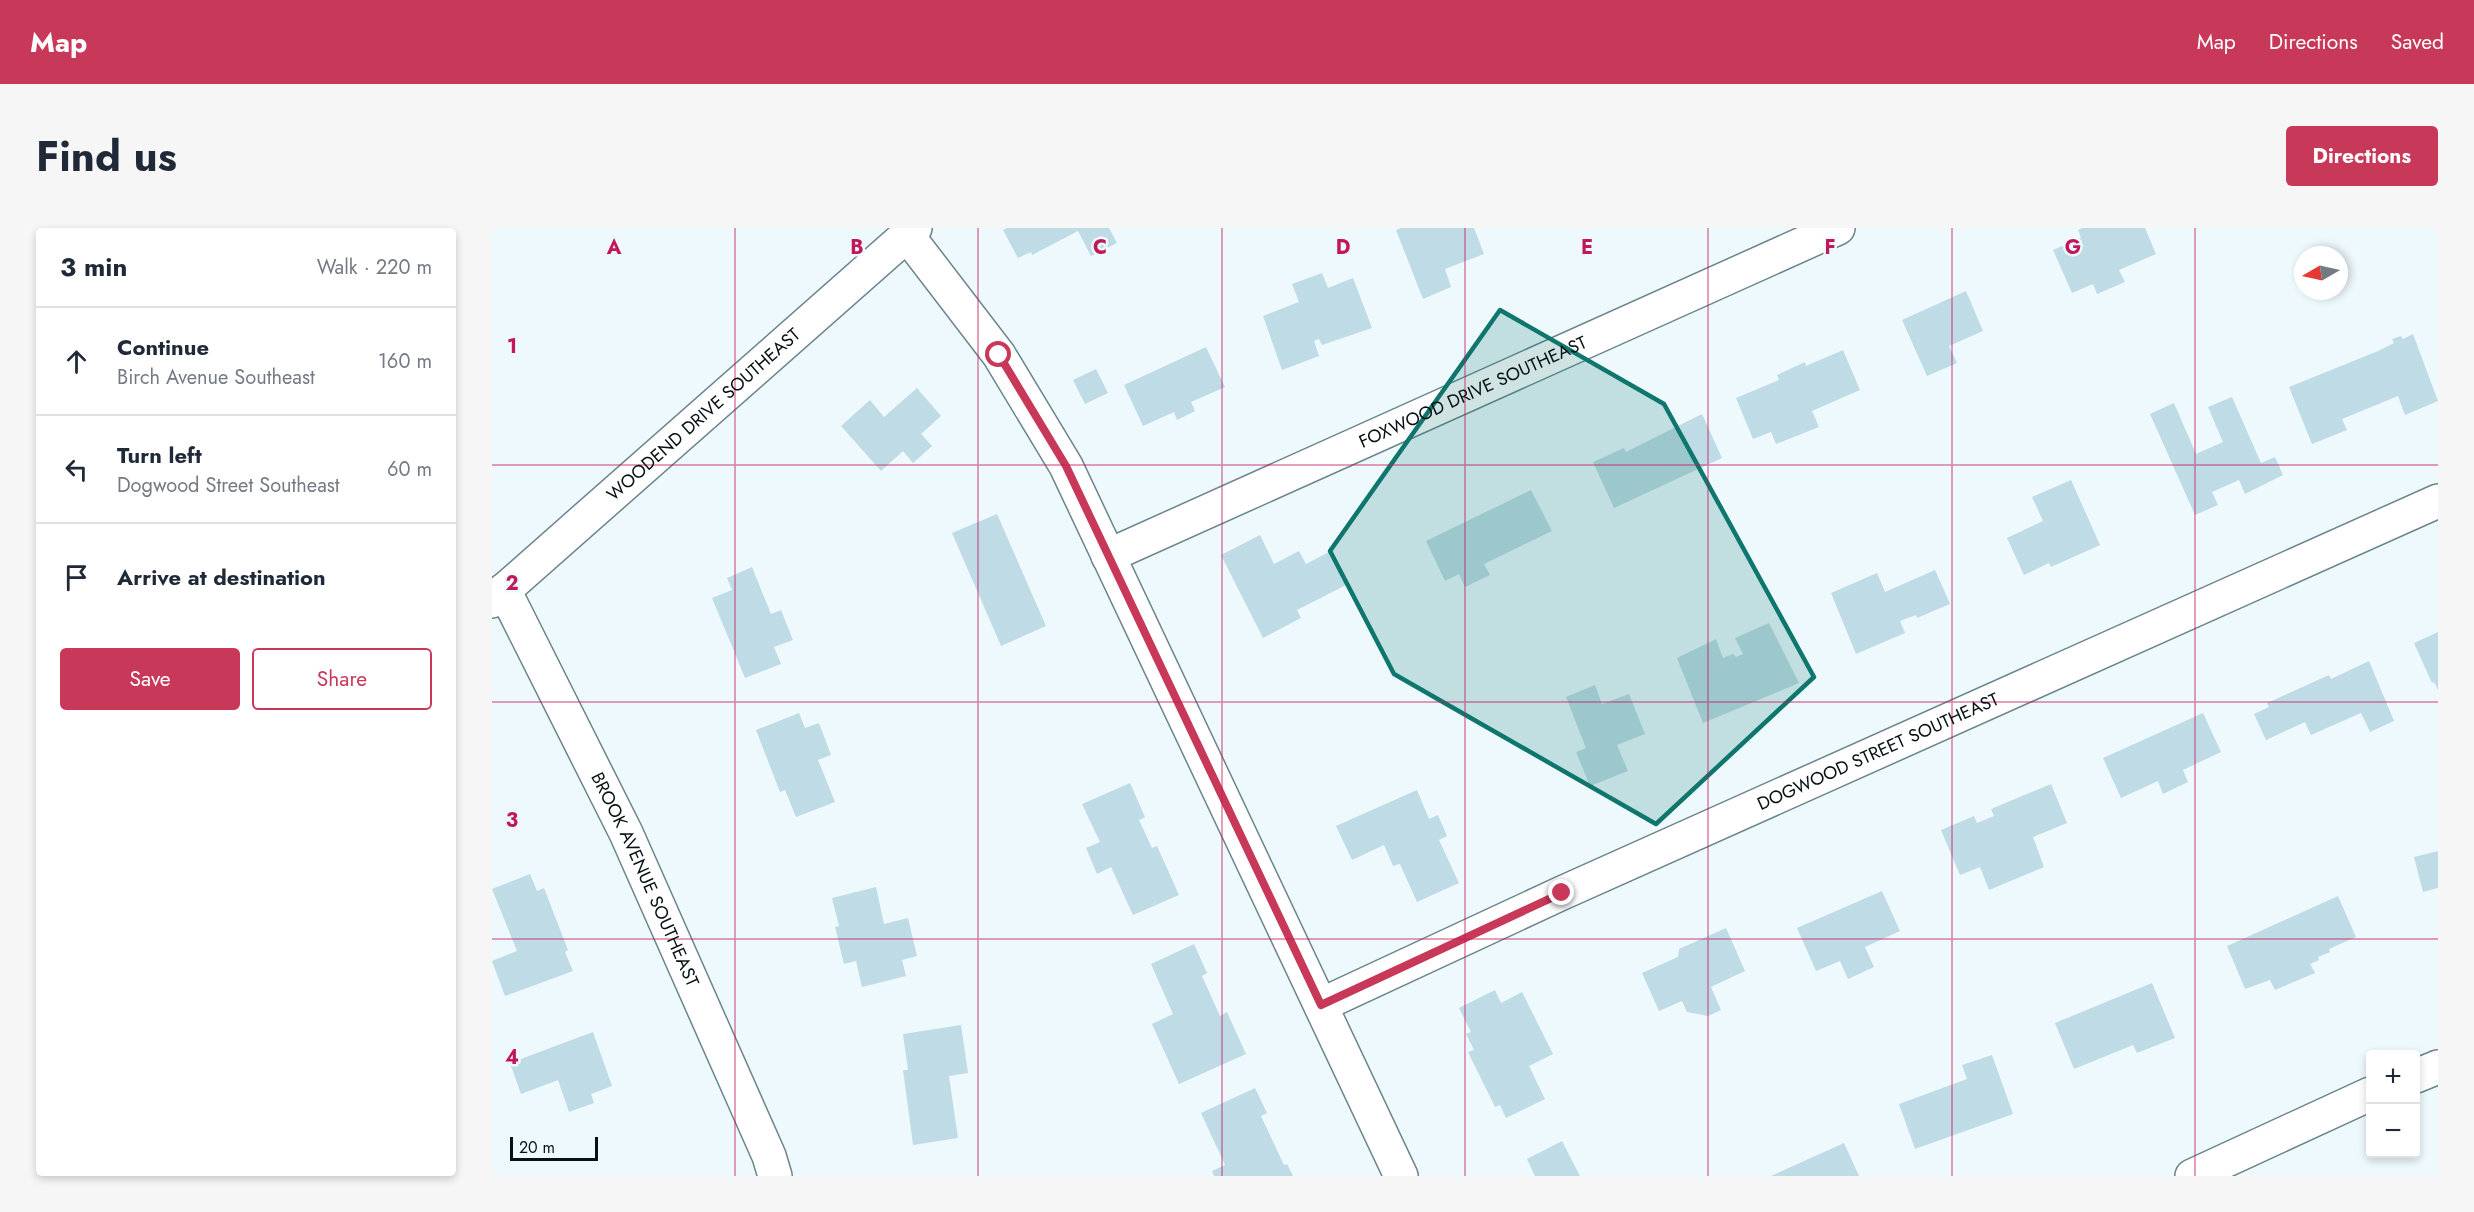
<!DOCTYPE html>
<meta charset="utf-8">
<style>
body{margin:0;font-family:Jost,sans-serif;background:#f6f6f7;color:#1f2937}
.controls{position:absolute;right:18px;bottom:18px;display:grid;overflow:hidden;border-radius:6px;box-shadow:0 3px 9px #0003}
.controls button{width:54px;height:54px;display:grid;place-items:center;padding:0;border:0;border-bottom:2px solid #e0e1e3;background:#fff;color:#1f2937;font:30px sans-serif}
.compass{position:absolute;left:1802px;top:18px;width:54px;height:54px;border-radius:50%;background:#fff;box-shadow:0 3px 9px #0003;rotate:261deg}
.scale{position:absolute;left:18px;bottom:15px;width:88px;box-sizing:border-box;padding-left:6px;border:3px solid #071114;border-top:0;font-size:16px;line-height:21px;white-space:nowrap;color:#071114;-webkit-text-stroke:4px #eef9fd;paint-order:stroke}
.stop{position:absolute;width:18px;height:18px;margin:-14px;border:4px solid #c83859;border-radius:50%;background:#fff}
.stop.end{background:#c83859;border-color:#fff;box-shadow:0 2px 6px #0008}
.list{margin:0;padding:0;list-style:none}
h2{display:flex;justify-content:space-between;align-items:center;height:78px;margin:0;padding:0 24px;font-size:26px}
h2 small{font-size:20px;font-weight:400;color:#747a83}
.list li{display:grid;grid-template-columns:39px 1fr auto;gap:18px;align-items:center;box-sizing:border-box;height:108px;padding:0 24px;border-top:2px solid #e0e1e3}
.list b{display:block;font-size:22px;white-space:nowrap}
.list p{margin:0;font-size:20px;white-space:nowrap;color:#747a83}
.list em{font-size:20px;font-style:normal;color:#747a83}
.actions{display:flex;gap:12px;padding:18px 24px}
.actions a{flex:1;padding:14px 0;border:2px solid #c83859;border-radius:6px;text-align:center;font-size:21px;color:#c83859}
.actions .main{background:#c83859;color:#fff}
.icon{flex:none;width:33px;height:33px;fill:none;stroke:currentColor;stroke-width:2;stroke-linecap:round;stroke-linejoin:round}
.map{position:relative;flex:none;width:1946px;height:948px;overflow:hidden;border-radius:6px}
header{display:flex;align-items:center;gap:36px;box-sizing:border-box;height:84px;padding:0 30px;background:#c83859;color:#fff}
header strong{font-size:28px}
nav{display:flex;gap:33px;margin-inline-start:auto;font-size:21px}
.intro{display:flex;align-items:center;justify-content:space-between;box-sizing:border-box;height:144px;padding:0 36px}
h1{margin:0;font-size:42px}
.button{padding:15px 27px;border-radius:6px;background:#c83859;color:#fff;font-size:21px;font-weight:700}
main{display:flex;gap:36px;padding:0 36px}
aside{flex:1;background:#fff;border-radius:6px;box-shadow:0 3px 9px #0003}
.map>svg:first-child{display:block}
.building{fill:#bfdbe5}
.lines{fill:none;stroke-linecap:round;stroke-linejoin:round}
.minor-casing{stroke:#6b848d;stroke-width:36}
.minor{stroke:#fff;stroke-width:33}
.route{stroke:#c83859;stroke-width:8}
.marked{fill:#0f766e;fill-opacity:0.2;stroke:#0f766e;stroke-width:4.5;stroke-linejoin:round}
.grid{fill:none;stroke:#c2185b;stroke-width:1.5;stroke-opacity:0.55}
.labels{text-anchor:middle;stroke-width:5;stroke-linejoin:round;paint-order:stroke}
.street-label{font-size:18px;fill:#071114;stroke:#eef9fd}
.grid-label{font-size:20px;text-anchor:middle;font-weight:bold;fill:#c2185b;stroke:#eef9fd;stroke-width:5;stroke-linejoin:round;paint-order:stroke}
</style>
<header>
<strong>Map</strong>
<nav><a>Map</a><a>Directions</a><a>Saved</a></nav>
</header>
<div class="intro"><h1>Find us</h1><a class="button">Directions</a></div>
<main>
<aside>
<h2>3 min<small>Walk · 220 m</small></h2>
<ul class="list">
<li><svg class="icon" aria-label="ahead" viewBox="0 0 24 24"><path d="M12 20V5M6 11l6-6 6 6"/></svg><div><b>Continue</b><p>Birch Avenue Southeast</p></div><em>160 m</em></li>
<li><svg class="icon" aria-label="left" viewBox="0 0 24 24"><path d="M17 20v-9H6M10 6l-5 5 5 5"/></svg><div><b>Turn left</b><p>Dogwood Street Southeast</p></div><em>60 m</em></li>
<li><svg class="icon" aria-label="arrive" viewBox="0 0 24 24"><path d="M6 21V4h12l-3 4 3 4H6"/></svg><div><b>Arrive at destination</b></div></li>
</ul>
<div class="actions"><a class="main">Save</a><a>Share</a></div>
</aside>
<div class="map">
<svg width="1946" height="948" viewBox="0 0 1946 948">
<rect width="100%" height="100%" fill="#eef9fd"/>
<path class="building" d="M515,0H617L625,15L599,28L586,3L540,27L539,24L526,30L511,2Z
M909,0H982L992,26L953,41L959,59L931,71L904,2Z
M1590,0H1653L1664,26L1627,42L1633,54L1605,66L1601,56L1580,65L1561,22L1589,10L1586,2Z
M830,45L836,60L861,50L880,100L830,117L827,111L822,113L827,128L790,142L771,88L807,74L800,56Z
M1474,63L1491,103L1457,118L1465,135L1435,148L1410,92Z
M1921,106L1946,173L1913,187L1906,168L1850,191L1855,202L1820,216L1797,159L1886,123L1902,115L1900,111L1909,108L1911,111Z
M714,119L733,159L699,174L703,183L685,192L682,184L651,198L632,157Z
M1351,122L1368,162L1320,183L1327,199L1284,216L1279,204L1261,211L1244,170L1287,152L1285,147L1313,134L1314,138Z
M604,141L616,165L593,176L581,152Z
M425,160L449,188L429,206L440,218L421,235L411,223L389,243L349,198L378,172L392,189Z
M1740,169L1769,235L1783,229L1791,247L1753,266L1747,252L1720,264L1726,277L1703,287L1658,186L1682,175L1704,226L1731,214L1716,179Z
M1210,186L1230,230L1122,280L1101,234L1132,220L1134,224Z
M1579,252L1608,317L1559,339L1557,335L1532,347L1515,310L1551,293L1540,269Z
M1039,262L1060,303L992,336L998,347L973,359L967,346L953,353L934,313Z
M505,286L554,398L509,418L460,305Z
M768,307L782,336L807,323L814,336L837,324L854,357L805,382L809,390L771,410L729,327Z
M260,339L279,386L289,382L301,412L282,419L289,436L253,450L220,370L240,362L235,350Z
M1443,342L1458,376L1425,390L1424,387L1408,393L1413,405L1364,426L1339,365L1385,345L1393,364Z
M1277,395L1307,455L1211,495L1185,430L1224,411L1231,430L1241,426L1244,429L1251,426L1243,410Z
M1946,404V462L1942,454L1940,455L1922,415Z
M1877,433L1902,493L1878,504L1869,485L1819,507L1813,494L1774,512L1762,486L1777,479L1775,475L1837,447L1839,451Z
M1103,457L1110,476L1137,466L1153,506L1125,517L1136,543L1098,558L1084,524L1094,520L1074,469Z
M307,485L313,500L327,495L339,527L326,532L343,574L304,589L293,562L288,564L264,502Z
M1711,485L1729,524L1691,542L1696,554L1671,566L1666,553L1629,570L1611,530Z
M638,555L653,589L647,592L660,620L665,618L687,667L641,687L619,639L605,646L594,620L608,614L590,576Z
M1559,556L1575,595L1541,609L1552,639L1497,662L1488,639L1468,647L1449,602L1482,588L1485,595L1502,588L1499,581Z
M925,562L937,591L946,587L955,608L947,612L967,655L925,674L908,636L901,638L892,617L860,632L844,598Z
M1946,623V660L1931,664L1922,629Z
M38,646L45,663L52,660L76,722L73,724L81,743L13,768L0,733L25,723L0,661Z
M384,659L392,696L416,690L425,728L410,732L414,748L370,759L364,733L352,736L343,699L347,698L340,670Z
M1390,663L1408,703L1373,719L1382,739L1356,751L1348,733L1324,743L1305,700Z
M1846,668L1864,709L1837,721L1838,724L1826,729L1827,732L1818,736L1823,745L1783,762L1778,752L1753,761L1735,718Z
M1234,700L1253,743L1219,759L1229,782L1216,788L1195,784L1190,773L1167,783L1150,745L1186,729L1187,721Z
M702,716L715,745L710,748L728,788L735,784L754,826L687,856L660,796L681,786L659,736Z
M1660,755L1683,810L1645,825L1641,817L1582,841L1563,795Z
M1003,762L1009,775L1030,764L1061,826L1037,838L1053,871L1014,890L1008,877L1003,879L976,824L982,822L974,806L979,804L967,780Z
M469,797L476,845L457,848L466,910L421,917L411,842H416L411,806Z
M101,804L120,858L99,866L102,875L77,884L66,852L29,866L18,835Z
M1500,827L1521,886L1423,921L1407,876L1475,851L1470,837Z
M763,860L775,885L769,888L792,937L795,936L801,948H722L720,943L733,937L709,885Z
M1070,913L1088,948H1043L1035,931Z
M1352,915L1367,948H1279Z"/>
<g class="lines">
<g class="minor-casing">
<g id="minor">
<path d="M415,7L507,127L574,238L909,948"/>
<path id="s1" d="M616,328L1346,0"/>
<path id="s2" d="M12,362L134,605L277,928L283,948"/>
<path id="s3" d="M0,373L423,0"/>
<path id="s4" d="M829,777L1070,665L1946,273"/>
<path d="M1924,848L1946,839"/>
<path d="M1700,948L1878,866"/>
</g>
</g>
<use href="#minor" class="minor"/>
</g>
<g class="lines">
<path class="route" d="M507,127L574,238L829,777L1070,665"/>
</g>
<path class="marked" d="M1008,82L1172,176L1322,449L1164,596L902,446L838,323Z"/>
<path class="grid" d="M243,0V948M486,0V948M730,0V948M973,0V948M1216,0V948M1460,0V948M1703,0V948M0,237H1946M0,474H1946M0,711H1946"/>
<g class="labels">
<g class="street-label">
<text dy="6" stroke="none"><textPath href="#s1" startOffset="400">FOXWOOD DRIVE SOUTHEAST</textPath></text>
<text dy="6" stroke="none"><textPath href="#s3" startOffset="282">WOODEND DRIVE SOUTHEAST</textPath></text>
<text dy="6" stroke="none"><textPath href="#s4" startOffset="612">DOGWOOD STREET SOUTHEAST</textPath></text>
<text dy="6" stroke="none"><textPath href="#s2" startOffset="322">BROOK AVENUE SOUTHEAST</textPath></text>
</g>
</g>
<g class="grid-label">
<text x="122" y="26">A</text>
<text x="365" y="26">B</text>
<text x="608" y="26">C</text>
<text x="851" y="26">D</text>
<text x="1095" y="26">E</text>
<text x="1338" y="26">F</text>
<text x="1581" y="26">G</text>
<text x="20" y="125">1</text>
<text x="20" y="362">2</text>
<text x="20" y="599">3</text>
<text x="20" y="836">4</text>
</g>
</svg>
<div class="controls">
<button>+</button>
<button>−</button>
</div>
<svg class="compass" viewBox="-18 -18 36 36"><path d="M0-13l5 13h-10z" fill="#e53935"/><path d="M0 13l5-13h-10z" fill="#747a83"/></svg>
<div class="scale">20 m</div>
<div class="stop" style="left:507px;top:127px"></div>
<div class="stop end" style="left:1070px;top:665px"></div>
</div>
</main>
